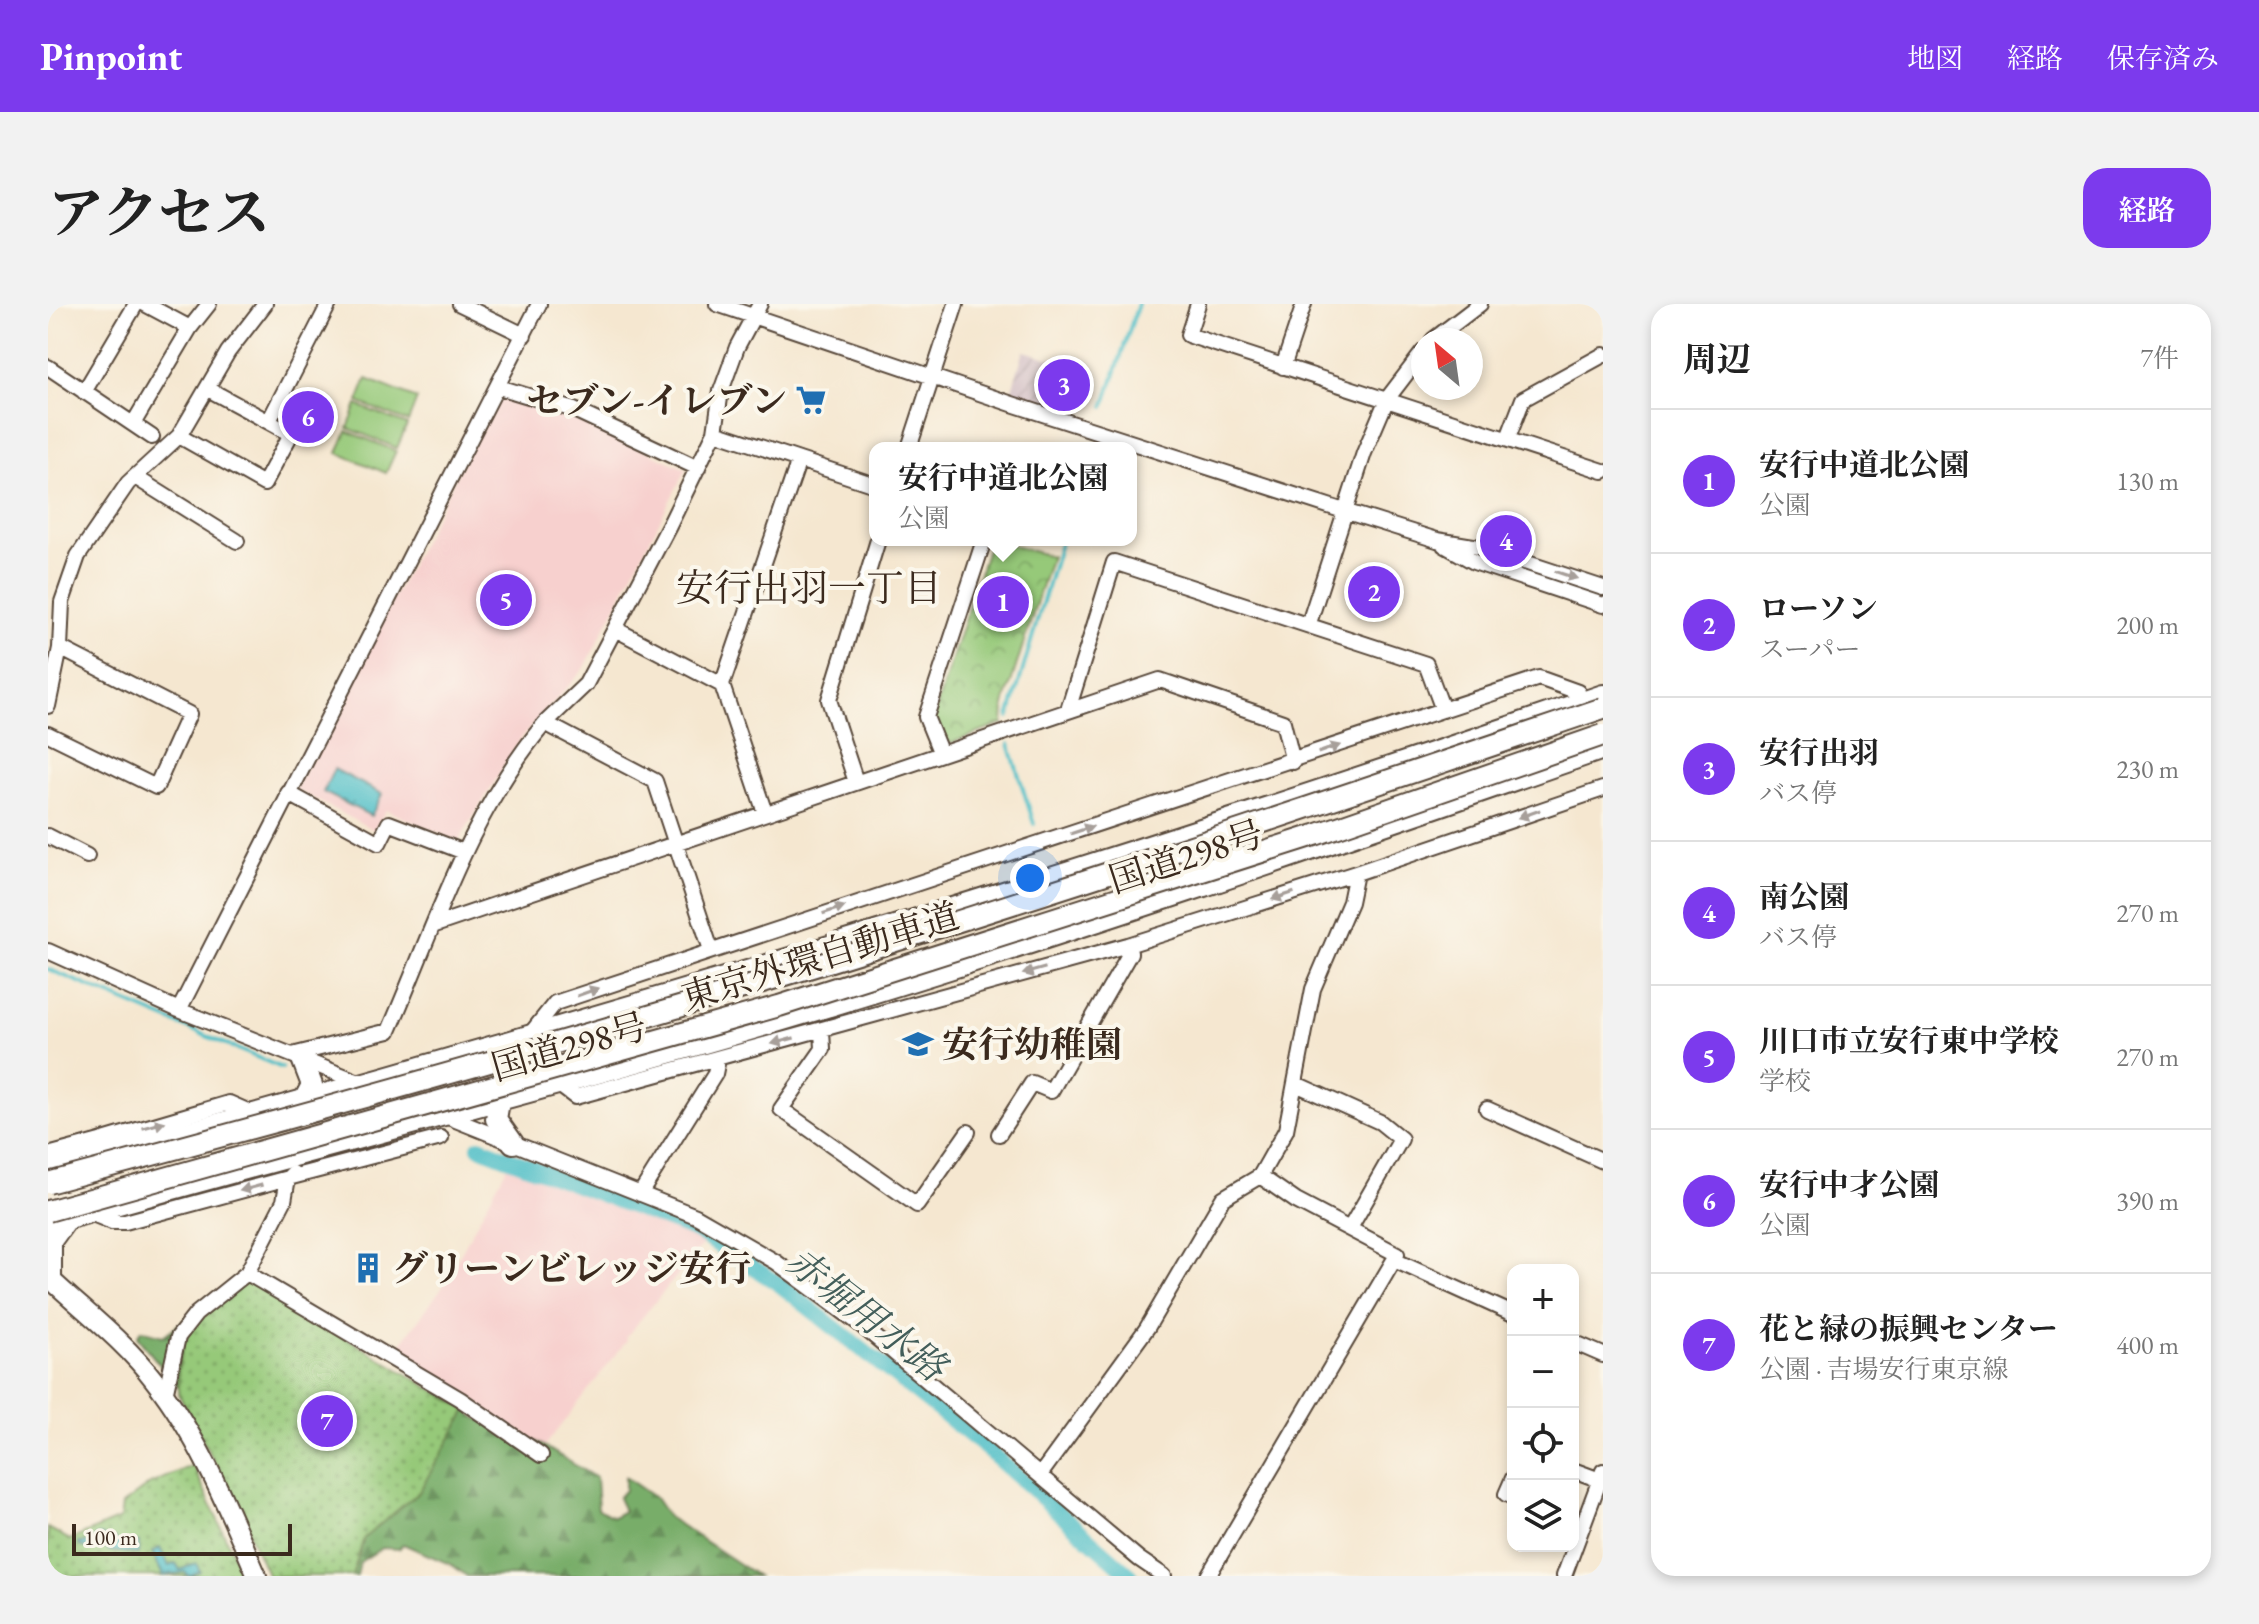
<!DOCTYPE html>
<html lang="ja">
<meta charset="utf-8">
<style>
body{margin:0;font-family:"EB Garamond","Noto Serif JP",serif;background:#f2f2f2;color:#222}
.controls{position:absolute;right:24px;bottom:24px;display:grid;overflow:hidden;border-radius:16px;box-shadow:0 4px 12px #0003}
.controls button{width:72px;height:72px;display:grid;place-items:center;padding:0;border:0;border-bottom:2px solid #e0e0e0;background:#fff;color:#222;font:40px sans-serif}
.compass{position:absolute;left:1363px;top:24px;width:72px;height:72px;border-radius:50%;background:#fff;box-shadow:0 4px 12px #0003;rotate:331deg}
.scale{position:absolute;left:24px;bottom:20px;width:220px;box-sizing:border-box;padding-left:8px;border:4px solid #3b2a1e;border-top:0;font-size:22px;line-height:28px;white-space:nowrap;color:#3b2a1e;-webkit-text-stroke:6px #fbf7ec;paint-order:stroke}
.you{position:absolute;left:982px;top:574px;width:28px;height:28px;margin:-20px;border:6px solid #fff;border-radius:50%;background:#1a73e8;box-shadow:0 0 0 12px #1a73e833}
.badge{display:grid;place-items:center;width:52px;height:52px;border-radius:50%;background:#7c3aed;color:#fff;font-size:26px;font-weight:700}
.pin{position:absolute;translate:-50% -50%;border:4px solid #fff;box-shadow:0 2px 8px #0006}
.popup{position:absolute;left:821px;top:138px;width:268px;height:104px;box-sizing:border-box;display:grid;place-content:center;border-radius:16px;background:#fff;filter:drop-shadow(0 2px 6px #0005);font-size:26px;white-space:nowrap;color:#767676}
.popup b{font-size:30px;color:#222}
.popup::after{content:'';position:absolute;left:50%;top:100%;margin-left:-16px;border:16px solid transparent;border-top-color:#fff}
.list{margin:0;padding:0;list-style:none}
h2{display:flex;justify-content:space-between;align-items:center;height:104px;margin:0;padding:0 32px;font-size:34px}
h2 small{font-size:26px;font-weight:400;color:#767676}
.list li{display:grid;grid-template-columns:52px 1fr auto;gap:24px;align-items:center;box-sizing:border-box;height:144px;padding:0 32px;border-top:2px solid #e0e0e0}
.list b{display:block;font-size:30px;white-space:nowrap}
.list p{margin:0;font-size:26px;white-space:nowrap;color:#767676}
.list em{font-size:26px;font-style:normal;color:#767676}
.icon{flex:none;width:44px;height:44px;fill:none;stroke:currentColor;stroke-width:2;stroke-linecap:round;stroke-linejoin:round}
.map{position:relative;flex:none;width:1555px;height:1272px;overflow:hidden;border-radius:24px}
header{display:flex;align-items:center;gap:48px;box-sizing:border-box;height:112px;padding:0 40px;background:#7c3aed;color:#fff}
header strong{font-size:38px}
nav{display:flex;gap:44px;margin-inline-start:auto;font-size:28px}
.intro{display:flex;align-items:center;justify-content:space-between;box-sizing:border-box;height:192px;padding:0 48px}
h1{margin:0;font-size:56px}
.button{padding:20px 36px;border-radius:24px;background:#7c3aed;color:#fff;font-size:28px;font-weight:700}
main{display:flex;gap:48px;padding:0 48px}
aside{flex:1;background:#fff;border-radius:24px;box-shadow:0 4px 12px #0003}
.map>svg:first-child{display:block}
.built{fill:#f7d0ce}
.industrial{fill:url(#industrial-furrows)}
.grass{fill:#96c979;stroke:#687a4c;stroke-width:2}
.forest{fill:url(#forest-firs);stroke:#5a6c44;stroke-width:2}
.park{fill:url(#park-crowns);stroke:#687a4c;stroke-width:2}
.garden{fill:url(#garden-dots);stroke:#687a4c;stroke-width:2}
.water{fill:url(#water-ripples);stroke:#467573;stroke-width:2}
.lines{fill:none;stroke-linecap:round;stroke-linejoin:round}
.stream{stroke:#52c0c8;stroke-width:4}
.canal{stroke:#52c0c8;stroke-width:16}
.minor-casing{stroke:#574639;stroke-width:18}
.major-casing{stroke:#574639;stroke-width:22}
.highway-casing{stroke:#574639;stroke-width:24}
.minor{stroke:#fff;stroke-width:14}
.major{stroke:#fff;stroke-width:18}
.highway{stroke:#fff;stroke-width:20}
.highway-bridge-casing{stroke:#574639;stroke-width:24;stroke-linecap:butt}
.highway-bridge{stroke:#fff;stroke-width:20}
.oneway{fill:#a79f9a}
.labels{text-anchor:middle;stroke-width:8;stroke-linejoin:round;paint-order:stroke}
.poi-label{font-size:36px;font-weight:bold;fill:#3b2a1e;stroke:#fbf7ec;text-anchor:start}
.street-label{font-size:36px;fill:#3b2a1e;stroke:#fbf7ec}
.neighbourhood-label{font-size:38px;fill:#3b2a1e;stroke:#fbf7ec}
.water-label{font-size:38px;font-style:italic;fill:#435e5a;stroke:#fbf7ec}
</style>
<header>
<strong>Pinpoint</strong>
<nav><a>地図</a><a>経路</a><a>保存済み</a></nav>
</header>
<div class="intro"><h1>アクセス</h1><a class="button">経路</a></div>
<main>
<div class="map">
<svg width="1555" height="1272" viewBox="0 0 1555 1272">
<defs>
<pattern id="industrial-furrows" width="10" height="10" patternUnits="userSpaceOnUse" patternTransform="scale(2)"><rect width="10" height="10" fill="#d2bec4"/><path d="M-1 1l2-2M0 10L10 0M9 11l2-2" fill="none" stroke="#b5a3a8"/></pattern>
<pattern id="forest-firs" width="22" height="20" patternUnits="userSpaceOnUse" patternTransform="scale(2)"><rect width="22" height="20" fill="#78ad69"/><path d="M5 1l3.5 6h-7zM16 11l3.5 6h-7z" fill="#648d56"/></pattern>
<pattern id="park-crowns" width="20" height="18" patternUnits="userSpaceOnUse" patternTransform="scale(2)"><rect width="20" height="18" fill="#96c979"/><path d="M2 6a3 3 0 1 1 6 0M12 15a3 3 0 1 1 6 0" fill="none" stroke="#7ca363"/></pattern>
<pattern id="garden-dots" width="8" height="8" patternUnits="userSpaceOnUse" patternTransform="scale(2)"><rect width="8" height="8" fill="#96c979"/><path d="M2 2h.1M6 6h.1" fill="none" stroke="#7ca363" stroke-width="1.8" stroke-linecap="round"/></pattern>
<pattern id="water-ripples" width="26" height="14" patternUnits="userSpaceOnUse" patternTransform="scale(2)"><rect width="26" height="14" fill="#52c0c8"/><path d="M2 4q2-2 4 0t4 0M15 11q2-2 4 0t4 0" fill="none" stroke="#459ca2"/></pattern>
</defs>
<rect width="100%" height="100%" fill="#fbf7ec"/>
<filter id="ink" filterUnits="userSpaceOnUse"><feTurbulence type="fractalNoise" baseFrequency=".0125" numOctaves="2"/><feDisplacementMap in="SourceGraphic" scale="16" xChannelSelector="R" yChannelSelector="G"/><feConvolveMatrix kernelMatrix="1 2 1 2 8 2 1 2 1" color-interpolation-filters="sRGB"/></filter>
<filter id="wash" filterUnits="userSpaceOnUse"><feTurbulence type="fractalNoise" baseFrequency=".006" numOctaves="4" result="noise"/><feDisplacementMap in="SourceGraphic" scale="32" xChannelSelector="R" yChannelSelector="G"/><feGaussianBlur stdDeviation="1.8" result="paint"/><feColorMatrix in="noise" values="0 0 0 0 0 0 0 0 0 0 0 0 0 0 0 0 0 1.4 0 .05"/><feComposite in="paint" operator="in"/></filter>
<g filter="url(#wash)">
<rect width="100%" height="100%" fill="#f5e7d0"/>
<path class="built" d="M456,91L521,112L638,165L536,365L474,433L410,538L338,506L326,526L247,485L448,95Z
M460,861L612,916L657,938L578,1033L579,1036L494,1146L347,1048L395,982Z"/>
<path class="industrial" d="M976,47L1029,62L1016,104L963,88Z"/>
<path class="grass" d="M319,75L369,95L360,118L310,98Z
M309,101L359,121L349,144L300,124Z
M299,127L348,147L338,169L290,149Z"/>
<path class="forest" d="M135,1017L400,1091L428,1114L491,1139L548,1174L550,1205L565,1213L576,1207L570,1194L577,1186V1173L607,1194L620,1213L709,1272H419L404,1261L355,1240L351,1245L334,1244L312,1258L309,1272H220L158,1106L130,1083L89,1033L93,1026L115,1032Z"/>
<path class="park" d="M942,236L1003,252L956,401L955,420L903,439L893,435L886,411Z"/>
<path class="garden" d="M203,977L419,1106L371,1188L316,1234L304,1272H220L182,1188L131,1091L130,1066L137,1033L146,1020L194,979Z
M145,1161L195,1272H0V1224L22,1236L72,1215L74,1201L102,1180Z"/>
<path class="water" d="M286,465L334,490L323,512L275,488Z
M50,1231L66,1234L75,1243L91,1238L90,1250L62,1247L52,1241L41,1245L31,1242L30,1239H41Z
M112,1244L121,1262L128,1259L132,1266L148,1259L152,1267L141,1272L137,1268L115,1272L104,1248Z"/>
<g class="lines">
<path class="stream" d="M1056,103L1090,0
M961,413L1013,236
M961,440L986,520
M0,665L234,764"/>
<path class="canal" d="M431,843L648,927L731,980L932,1139L1083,1272"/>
</g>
</g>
<g filter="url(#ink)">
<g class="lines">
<g class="minor-casing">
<path id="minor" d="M97,0L142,24
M412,0L476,31
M669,0L964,100L1296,207L1389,236L1431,243L1555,284
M1150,0L1140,31L1555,167
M1385,36L1432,0
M0,63L104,133
M1235,63L1256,0
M451,83L526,106L650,164
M36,88L88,0
M221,117L281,0
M85,120L142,24L161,0
M667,128L751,156
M131,132L216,180L243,130L160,85
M1460,134L1475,95L1555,51
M861,144L908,0
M87,173L189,237
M1396,241L1426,258L1555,301
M1261,319L1316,149L1339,95L1375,48
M567,325L674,381L717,509
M674,381L751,156L827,181
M0,402L12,344L14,298L30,252L80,179L131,132L180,48L217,0
M1020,406L1066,258L1378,360L1395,406
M0,430L108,483L141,410L12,344
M893,450L878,413L936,236
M808,478L781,396L830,236
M240,489L331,539L341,519L416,548
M0,532L39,552
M387,621L1112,376L1235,418L1245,458
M663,646L607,477L497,419L538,380L621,222L667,128L673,87L689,43L712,0
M0,647L131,706L316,780
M131,706L491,0
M774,726L775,745L733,805L869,901L920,828
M480,733L507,699L1491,374L1530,388
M244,751L341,727C387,621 422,508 497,419
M1248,780L1332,818L1353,835L1302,924
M511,781L527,793L1080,641L1308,569L1555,485
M1439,805L1555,857
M395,811L648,912L728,958L813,1021L1091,1255L1116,1272
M951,830L984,779L1003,787L1082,649L1080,641
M0,851L52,837
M41,855L52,837L181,799L206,810
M1212,872L1248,897L1349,950L1346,956L1465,1010
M592,890L667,770L670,755
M42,909L64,918H77L240,874L245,869
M199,969L412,1095L493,1151
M1525,1038L1555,1051
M117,1091L130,1033L148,1010L199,969L236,897L240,874L393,834
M1525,1166L1552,1176
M992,1171L1099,1024L1175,894L1212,872L1238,826L1265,685L1302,598L1308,569
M1465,1174L1458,1190L1465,1193
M1160,1272L1346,956
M1516,1272L1555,1167"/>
</g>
<g class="major-casing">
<path id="major" d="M0,973C36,1007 76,1037 106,1076C151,1133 180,1205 209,1272"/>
</g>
<g class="highway-casing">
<path id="highway" d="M254,755L264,781L255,798
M451,798L448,815L465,839
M0,866C524,726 1042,567 1555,391
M0,920C241,851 484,790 725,719C1004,636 1280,541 1555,445
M3,976V937L19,915"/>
</g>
<use href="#minor" class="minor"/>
<use href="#major" class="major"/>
<use href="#highway" class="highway"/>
<g class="highway-bridge-casing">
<path id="highway-bridge" d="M0,879C229,818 458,755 685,687C977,599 1266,502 1555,404
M0,907L731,702L1267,531L1555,431"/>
</g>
<use href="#highway-bridge" class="highway-bridge"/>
</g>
<defs><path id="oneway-solid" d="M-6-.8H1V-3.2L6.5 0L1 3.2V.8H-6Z" transform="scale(2)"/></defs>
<g class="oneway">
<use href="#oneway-solid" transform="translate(1518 271) rotate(18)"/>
<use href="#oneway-solid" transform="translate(1281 445) rotate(-19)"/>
<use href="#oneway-solid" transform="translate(1481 510) rotate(161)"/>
<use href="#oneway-solid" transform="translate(1034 526) rotate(-18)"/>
<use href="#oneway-solid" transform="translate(1235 592) rotate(162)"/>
<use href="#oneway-solid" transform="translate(786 606) rotate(-18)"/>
<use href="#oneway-solid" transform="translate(986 667) rotate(164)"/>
<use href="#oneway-solid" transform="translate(540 688) rotate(-19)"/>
<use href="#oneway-solid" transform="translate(735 737) rotate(165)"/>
<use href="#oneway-solid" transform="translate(106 821) rotate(-16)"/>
<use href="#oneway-solid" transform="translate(203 884) rotate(165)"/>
</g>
</g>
<defs>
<g id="supermarket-bare" transform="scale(2.4)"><path d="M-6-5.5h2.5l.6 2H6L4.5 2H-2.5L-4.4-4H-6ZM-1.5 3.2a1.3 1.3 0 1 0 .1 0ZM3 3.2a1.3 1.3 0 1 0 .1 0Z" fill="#1f6fb2" stroke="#fbf7ec" stroke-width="2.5" paint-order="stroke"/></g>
<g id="school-bare" transform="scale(2.4)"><path d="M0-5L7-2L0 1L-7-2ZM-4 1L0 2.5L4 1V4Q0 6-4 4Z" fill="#1f6fb2" stroke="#fbf7ec" stroke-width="2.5" paint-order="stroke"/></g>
<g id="building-bare" transform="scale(2.4)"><path d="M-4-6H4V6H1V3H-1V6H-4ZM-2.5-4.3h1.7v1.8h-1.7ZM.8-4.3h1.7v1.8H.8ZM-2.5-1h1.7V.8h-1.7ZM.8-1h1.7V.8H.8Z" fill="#1f6fb2" stroke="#fbf7ec" stroke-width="2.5" paint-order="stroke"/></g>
</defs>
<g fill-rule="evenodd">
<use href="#supermarket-bare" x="763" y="96"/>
<use href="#school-bare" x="870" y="740"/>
<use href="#building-bare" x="320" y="964"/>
</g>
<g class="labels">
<g class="poi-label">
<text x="739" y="109" text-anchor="end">セブン-イレブン</text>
<text x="894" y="753">安行幼稚園</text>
<text x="344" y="977">グリーンビレッジ安行</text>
</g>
<g class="street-label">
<text transform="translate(1138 552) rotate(-18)" y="13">国道298号</text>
<text transform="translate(772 652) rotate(-17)" y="13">東京外環自動車道</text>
<text transform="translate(521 742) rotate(-16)" y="13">国道298号</text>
</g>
<g class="neighbourhood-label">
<text x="761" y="297">安行出羽一丁目</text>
</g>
<g class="water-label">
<text transform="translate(818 1010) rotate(38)" y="13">赤堀用水路</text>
</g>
</g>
</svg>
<div class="controls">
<button>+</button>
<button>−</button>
<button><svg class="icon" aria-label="locate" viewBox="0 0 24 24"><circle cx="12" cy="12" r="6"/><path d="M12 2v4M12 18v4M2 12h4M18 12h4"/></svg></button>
<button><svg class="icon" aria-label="layers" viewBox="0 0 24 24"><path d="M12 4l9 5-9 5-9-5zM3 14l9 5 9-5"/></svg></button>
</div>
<svg class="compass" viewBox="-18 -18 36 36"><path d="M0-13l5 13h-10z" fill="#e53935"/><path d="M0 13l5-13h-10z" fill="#767676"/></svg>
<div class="scale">100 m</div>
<div class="you"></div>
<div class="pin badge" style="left:955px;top:298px">1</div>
<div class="popup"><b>安行中道北公園</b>公園</div>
<div class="pin badge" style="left:1326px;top:288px">2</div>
<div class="pin badge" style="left:1016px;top:81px">3</div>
<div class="pin badge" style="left:1458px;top:237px">4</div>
<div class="pin badge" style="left:458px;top:296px">5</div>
<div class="pin badge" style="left:260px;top:113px">6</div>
<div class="pin badge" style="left:279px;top:1117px">7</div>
</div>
<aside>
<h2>周辺<small>7件</small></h2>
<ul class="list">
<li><span class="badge">1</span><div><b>安行中道北公園</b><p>公園</p></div><em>130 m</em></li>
<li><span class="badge">2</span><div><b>ローソン</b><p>スーパー</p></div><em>200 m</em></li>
<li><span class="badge">3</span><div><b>安行出羽</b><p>バス停</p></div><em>230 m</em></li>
<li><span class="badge">4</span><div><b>南公園</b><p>バス停</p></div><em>270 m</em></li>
<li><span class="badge">5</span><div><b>川口市立安行東中学校</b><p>学校</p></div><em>270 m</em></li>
<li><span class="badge">6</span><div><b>安行中才公園</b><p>公園</p></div><em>390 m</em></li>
<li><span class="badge">7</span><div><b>花と緑の振興センター</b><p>公園 · 吉場安行東京線</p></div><em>400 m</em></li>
</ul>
</aside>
</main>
